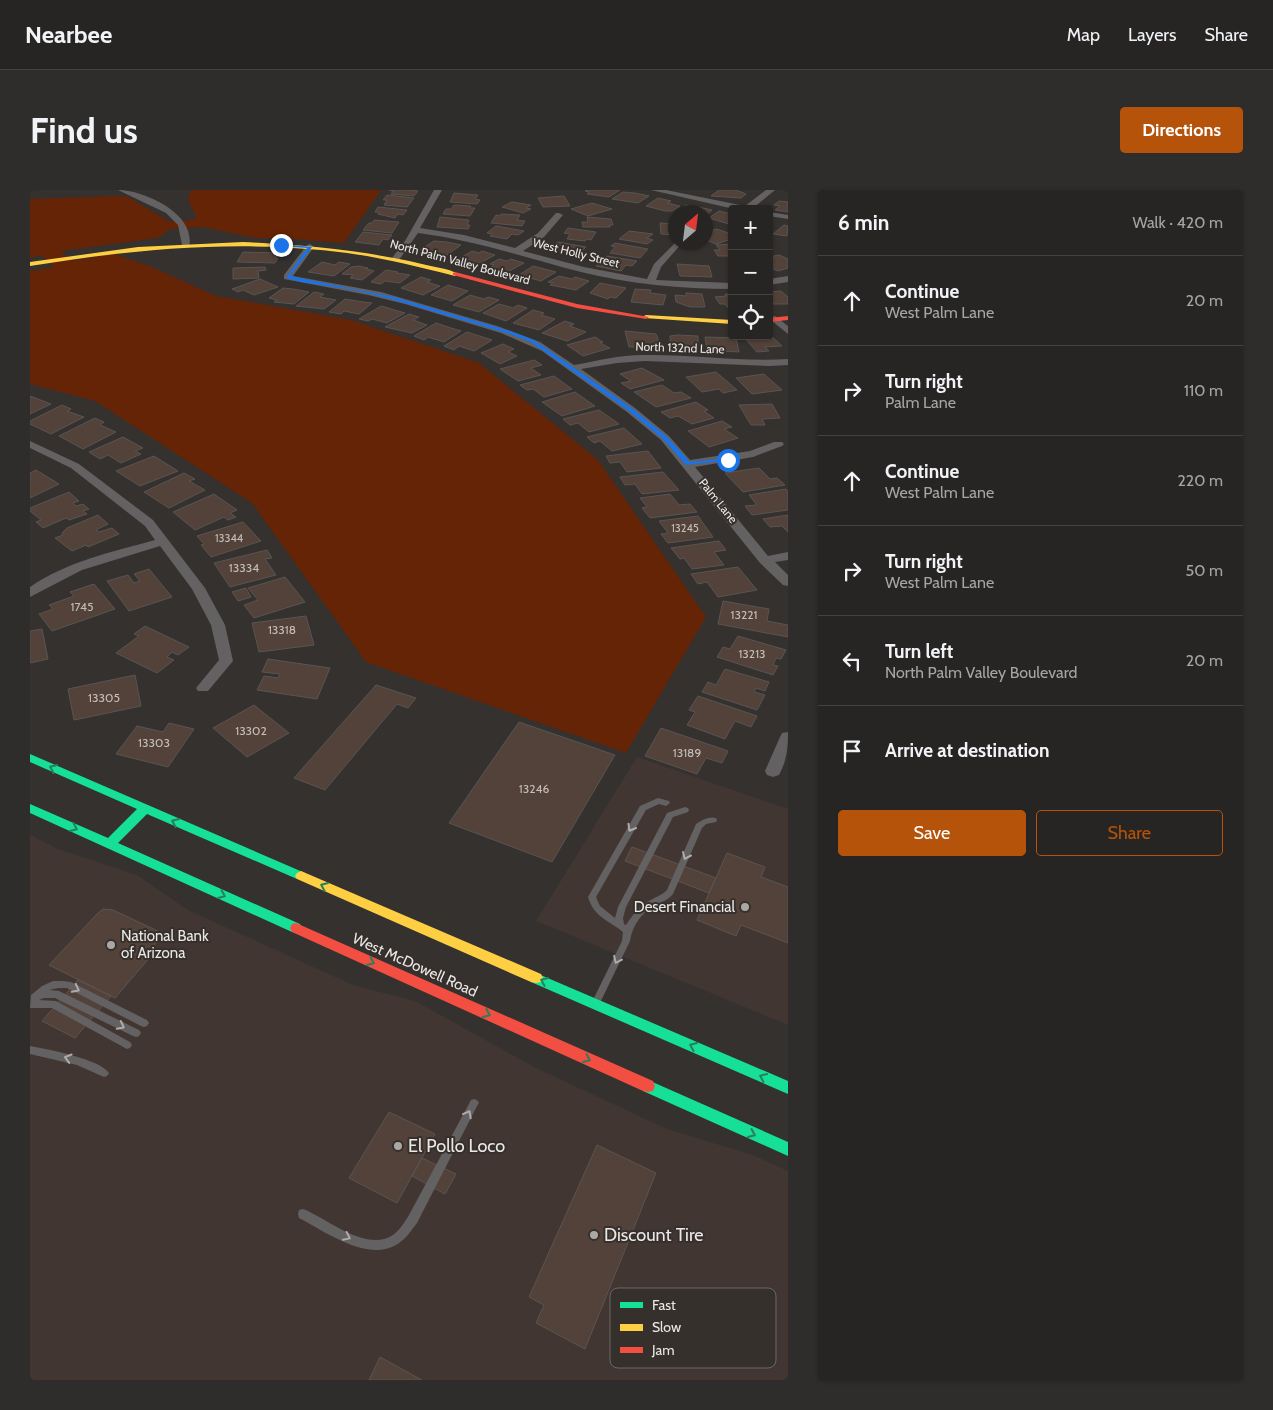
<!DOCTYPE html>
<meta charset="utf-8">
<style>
body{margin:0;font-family:Cabin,sans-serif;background:#2f2d2b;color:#f1f3f6}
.controls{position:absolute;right:15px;top:15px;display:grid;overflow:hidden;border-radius:5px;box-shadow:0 1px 4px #0004}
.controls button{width:45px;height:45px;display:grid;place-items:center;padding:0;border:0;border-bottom:1px solid #434241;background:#272523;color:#f1f3f6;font:25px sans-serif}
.compass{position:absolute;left:638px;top:15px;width:45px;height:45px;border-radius:50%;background:#272523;box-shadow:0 1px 4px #0004;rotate:28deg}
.stop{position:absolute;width:15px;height:15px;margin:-11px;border:4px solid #1a73e8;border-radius:50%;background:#fff}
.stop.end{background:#1a73e8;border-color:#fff;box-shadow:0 1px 5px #0008}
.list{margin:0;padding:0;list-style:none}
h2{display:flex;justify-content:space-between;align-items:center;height:65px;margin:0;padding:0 20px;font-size:21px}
h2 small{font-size:16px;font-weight:400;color:#a4a5a6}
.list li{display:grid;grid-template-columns:32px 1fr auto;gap:15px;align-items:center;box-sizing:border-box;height:90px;padding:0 20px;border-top:1px solid #434241}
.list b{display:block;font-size:19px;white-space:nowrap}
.list p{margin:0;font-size:16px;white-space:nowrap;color:#a4a5a6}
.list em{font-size:16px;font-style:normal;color:#a4a5a6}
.actions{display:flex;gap:10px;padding:15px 20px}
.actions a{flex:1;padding:11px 0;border:1px solid #b45309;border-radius:5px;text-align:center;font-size:18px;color:#b45309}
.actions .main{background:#b45309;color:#fff}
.icon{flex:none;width:28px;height:28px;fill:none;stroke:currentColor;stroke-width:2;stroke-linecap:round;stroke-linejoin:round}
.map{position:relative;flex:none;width:758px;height:1190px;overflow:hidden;border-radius:5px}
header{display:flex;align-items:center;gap:30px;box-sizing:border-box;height:70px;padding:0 25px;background:#272523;border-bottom:1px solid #434241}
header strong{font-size:24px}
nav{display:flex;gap:28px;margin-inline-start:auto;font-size:18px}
.intro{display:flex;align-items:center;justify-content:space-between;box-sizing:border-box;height:120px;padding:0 30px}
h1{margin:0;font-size:35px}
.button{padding:12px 22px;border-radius:5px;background:#b45309;color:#fff;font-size:18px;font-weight:700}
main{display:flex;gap:30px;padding:0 30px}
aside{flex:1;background:#272523;border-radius:5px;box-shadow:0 1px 4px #0004}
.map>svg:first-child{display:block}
.built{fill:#423632}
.green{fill:#652406}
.building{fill:#534239;stroke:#585554}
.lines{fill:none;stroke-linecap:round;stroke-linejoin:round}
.lane{fill:#636161;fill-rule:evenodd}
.street{fill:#636161;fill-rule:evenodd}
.fast{fill:#16e098;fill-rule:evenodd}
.slow{fill:#ffcf43;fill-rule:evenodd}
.jam{fill:#f24e42;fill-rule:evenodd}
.oneway{stroke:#287f5d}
.oneway2{stroke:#aeabaa}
.route{fill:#1a73e8}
.poi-dot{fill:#aba7a5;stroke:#36302d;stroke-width:2}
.labels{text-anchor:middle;stroke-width:4;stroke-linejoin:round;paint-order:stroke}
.far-number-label{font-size:11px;fill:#c5beba}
.far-street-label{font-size:12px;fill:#ebe7e5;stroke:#36302d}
.number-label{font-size:12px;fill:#c5beba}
.poi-label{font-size:15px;fill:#ebe7e5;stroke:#36302d;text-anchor:end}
.street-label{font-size:15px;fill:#ebe7e5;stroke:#36302d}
.near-poi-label{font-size:18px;fill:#ebe7e5;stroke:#36302d;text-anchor:start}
.key{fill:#36302d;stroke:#6c6764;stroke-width:1}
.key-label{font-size:14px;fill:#ebe7e5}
</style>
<header>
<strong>Nearbee</strong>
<nav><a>Map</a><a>Layers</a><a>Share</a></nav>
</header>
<div class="intro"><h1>Find us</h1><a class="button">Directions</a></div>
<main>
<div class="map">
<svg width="758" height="1190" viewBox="0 0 758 1190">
<rect width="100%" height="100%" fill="#34312f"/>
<path class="built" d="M607,567L758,619V835L506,731Z
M0,645L28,659L107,685L158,720L323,795L385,811L506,878L637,939L723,965L758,981V1190H0Z"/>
<path class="green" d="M161,0H351L314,53L262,49L225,48L173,37L140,39L128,48L31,61L41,71L84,64L122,77L186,106L321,130L449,173L568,270L676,427L596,563L336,472L222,313L65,211L0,194V81L24,77L12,65L0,68V9L87,6L98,7L140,32L162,30L167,28L158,10Z"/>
<path class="building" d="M359,0H382L388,1L384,6L361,4L363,1Z
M558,0H590L579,7L557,4L559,2L555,1Z
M689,0H706L716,4L711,8L681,6Z
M593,2L605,3L619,6L608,13L582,9Z
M424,3L448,5L445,9L450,10L447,14L420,12Z
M357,5L384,8L377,17L354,15L357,10H353Z
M534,6L540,16L513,17L508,8Z
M628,8L641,11L637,13L650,16L642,21H635L616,16Z
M749,11L758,12V22L745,20L750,16L744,15Z
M482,12L501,15L496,18L501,19L493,23L472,17Z
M562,13L582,19L558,26L541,19Z
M424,15L441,16L440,18H445L440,26L413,24L416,19H421Z
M656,15L668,17L682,20L676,25V22L644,23Z
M348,17L377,20L373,25L368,24L365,28L348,24L349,22H345Z
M689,21L702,24V35L679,28Z
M471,24L490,25L487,30L495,31L492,36L461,33L466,25L470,26Z
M410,27L439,30L437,35H440L438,39L407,37Z
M557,27L581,29L583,35H579L580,37H553L552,32H558Z
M344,30L369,32L362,43L333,40L339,33H342Z
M630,33L646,34V45L631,44Z
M754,35L758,36L757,46L743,44Z
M466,36L494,41L488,45L482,44L477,49L460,46L462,44L457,43Z
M538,38L566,42L561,50L557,49L555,51L537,49L540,44L534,43Z
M686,39L702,44V49L686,54L676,50V43Z
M599,41L623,44L617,48L623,50L617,54L589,49Z
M333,42L362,45L358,50L353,49L349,55L325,52Z
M404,51L417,52L431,55L417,65L390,60Z
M528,52L556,57L547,65L518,59Z
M585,53L618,59L610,68L580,63L585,57L581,56Z
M702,54V66H688L684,60H690L686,55Z
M442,61L449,63L452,61L465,65L446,75L430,68Z
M213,62L248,63L245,68H248L245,73L207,72Z
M749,65L758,69V78L748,81L739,77V67Z
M577,66L607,71L602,76L596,75L591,81L566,76Z
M469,69L477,71L481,69L494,73L476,83L464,80L467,78L461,77L464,75L460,74Z
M292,72L305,75L309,72L320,74L304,86L278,82Z
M647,74L679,76L682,87L650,86Z
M328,76L338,78L336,79L344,81L332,90L320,88L323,85L312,84L321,77Z
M503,76L526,82L511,91L489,85Z
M235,77L236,80L228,81L229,88L203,89V78Z
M356,80L368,82L367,83L380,85L370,93L355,91L351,94L341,92Z
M529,86L542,89L545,87L559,91L546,100L520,95L523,93L518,92Z
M391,87L401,90L397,92L410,96L393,105L371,98Z
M230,89L248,97L224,105L213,100L208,102L202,99Z
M570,93L596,98L586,108L580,107L578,109L560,103Z
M418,95L438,101L422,111L401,105Z
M253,98L263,99L279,102L264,114L244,112L247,110L239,108Z
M605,99L621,100L620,103L636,105L633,115L601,112Z
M751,101L758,107V114H739V102Z
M284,102L294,104L290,107L306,110L294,119L266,116Z
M656,103L672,104L675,117H660L646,112L645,105L656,106Z
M695,104H702V117H697L695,114H690L685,107L696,106Z
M440,105L454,109L458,107L469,110L449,122L423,115Z
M315,109L333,112L342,113L329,124L314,121L311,124L299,122Z
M469,114L483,118L488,115L497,118L476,131L453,123Z
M351,116L375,123L357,133L342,129L338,131L329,129Z
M503,120L514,123L511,125L525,129L509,140L483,133Z
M379,124L389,127L383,130L397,135L382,143L355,137Z
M535,131L544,134L540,136L556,142L537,151L512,143Z
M406,133L421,138L431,141L414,152L398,147L394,150L384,146Z
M595,141L626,144L631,157H599Z
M437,142L462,150L444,161L429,156L424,160L414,156Z
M739,144L752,156L735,157L739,161L727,162L713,146H739Z
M647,145L668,146V156H653V160L641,159L640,146Z
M565,147L573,152L570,153L580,158L553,166L537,155Z
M675,147L706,148L709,162L677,160Z
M473,154L484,159L478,162L487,166L470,174L451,163Z
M504,170L512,175L501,178L511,185L488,191L470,179Z
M612,178L634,190L600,199L591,193L601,191L590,184Z
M686,182L707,200L693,203L689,199L672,202L656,187Z
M734,184L752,200L722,204L706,188Z
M524,186L542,199L514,207L503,199L497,200L490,195Z
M632,195L644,203L651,202L661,208L626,217L604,202Z
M545,202L565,216L532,226L512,212Z
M0,206L21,214L0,224Z
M666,212L678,220L674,221L684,228L662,234L648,226L640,228L631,222Z
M742,214L750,228L732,229L735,235H721L709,215Z
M32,215L41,219L37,221L54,227L21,244L0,234V231Z
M569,220L589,234L559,242L548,233L540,235L533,229Z
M65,228L74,232L70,235L86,242L53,259L29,246Z
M692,231L702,237L694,239L708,248L679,257L658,241Z
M594,238L612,254L582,261L570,251L564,253L557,247Z
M93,247L113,258L105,261L111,264L91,273L78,265L70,269L59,262Z
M618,261L631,278L597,282L590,272L580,273L576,266Z
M124,266L148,281L110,296L86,281Z
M729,278L740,289L747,288L755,295L713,302L695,283Z
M6,280L29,294L0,308V283Z
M633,282L649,300L612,304L605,294L595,295L590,287Z
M154,283L165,289L159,291L175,300L139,318L114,302Z
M756,299L758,302V320L722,325L715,316L727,315L719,305Z
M39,302L49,311L43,313L46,316L53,314L59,319L53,321L57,324L39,330L36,328L13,338L6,332L11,330L0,321V318Z
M184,304L207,320L200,323L206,327L198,330L194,327L165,340L143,322Z
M640,304L649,315L660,314L667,322L620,328L612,318L617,317L610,308Z
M68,325L78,334L66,340L69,342L82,338L89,344L58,357L56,355L42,361L25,348L33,345L32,343L37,338Z
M758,325V342L752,336L740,337L733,329Z
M668,326L683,347L638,353L631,344L638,343L629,331Z
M213,332L231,351L181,367L171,355L174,354L167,346Z
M689,351L696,360L684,362L694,375L662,379L654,368L650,369L641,358Z
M237,360L242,368L235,369L246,385L200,397L184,373Z
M708,377L727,400L688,407L677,392L668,394L661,384Z
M119,379L142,407L99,421L77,391L98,385L104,393L110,391L104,384Z
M255,387L275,412L224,428L214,415L228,410L218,398Z
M64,394L85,419L22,441L9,424L23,419L19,415L44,406L40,402Z
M216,398L221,407L208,411L202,402Z
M693,411L739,419L737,431L758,435V447L688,434Z
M276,426L284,455L229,462L222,433Z
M115,436L159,457L148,465L142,462L137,467L144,470L127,483L86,463L109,446L104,444Z
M12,439L18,469L0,473V441Z
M708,446L756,460L751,469L746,468L743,475L748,476L743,485L687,467L693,457L700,459Z
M238,469L300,478L287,509L227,500L234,486L248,488L250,484L232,482Z
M695,479L739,492L735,501L726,498L724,502L735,505L727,520L672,502L678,492L686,495Z
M105,485L111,516L44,530L38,499Z
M346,495L386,508L378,518L367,514L295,600L264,588Z
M668,506L727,526L721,537L705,531L695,549L657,535L665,522L659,520Z
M224,515L259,543L217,567L183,538Z
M489,532L585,565L522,672L419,633Z
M139,533L164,539L138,577L86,564L107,536L133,542Z
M631,538L698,561L692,573L676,568L667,584L615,566Z
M602,657L686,688L679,703L595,671Z
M697,663L735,677L731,687L758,697V753L711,735L706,746L667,730Z
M73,719L83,720L134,744L116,765L120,767L85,808L19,775L67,724Z
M48,790L81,806L45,848L12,831Z
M359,922L405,944L367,1013L319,988Z
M567,955L626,983L555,1159L506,1133L514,1115L499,1107Z
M392,968L426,984L415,1004L382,986Z
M350,1167L392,1190H339Z"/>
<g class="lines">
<path class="lane" d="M628,608L639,611L640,613L636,616L629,614L616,620L566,707L570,716L585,728L588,717L637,623L655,617L658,618L659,620L658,622L643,627L596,717L593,728L594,734L596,735C602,726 609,716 619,711C625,707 631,706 637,700L666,634C672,630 679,626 686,628L687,630L686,632L676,634L672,638L643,704C638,710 632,712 625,715C612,722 602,736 600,751L569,815L566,816L563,815L562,812L592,751L593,742C578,730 564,727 558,707L610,616Z
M23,791H33L41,792L117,830L119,833L117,836L114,837L111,836L37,798H28L19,800L29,801L109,840L111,843L109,846L106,847L103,846L25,808H14L9,810L26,811L100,852L102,855L100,858L97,859L22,818H0L1,805L12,796Z
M0,856C17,859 70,869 79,883L77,886L74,887L47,875L0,864Z
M444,909L447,910L449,913L447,916L387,1033C381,1041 375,1050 366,1055C337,1072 294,1041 269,1028L268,1024L269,1020L273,1019C296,1028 331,1058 357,1048C367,1045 374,1033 379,1025L441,910Z"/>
<path class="street" d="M88,0C114,0 167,24 159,57L152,55L148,35L136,23Z
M404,0H412L390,38L434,45L485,58L508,43L526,23H529L533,25L514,47L493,61L554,77L617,89L624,74L646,52H653L631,77L626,90L702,93V99C650,99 601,94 551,82C496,68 444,50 388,43L369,70H363L362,68L375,51Z
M621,0H636L715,16L736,0H745L722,19H704Z
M739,22L758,25V29L739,26Z
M280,54L284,57L263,86L351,102L467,136L510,152L544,175C567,171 589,165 613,165C661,164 709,172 758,169V175L740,176L615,171L587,173L551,179L605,218L639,246L660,270L720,261L744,252H752L754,254L752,256L723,267L665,277L738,366L758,362V370L745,372L758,385V396L753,395L730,373L631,250L597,222L512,161L471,143L375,114L338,105L254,89V85L277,55Z
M758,86V92L739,95V89Z
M745,126L758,136V144L742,131V127Z
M0,251L49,274L123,330L175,398L195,435L203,471L178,501H168L166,498L189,470L181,435L162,399L130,356L52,380L0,407V397C38,371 82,362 125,350L115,336L41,278L0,258Z
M758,542C758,558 757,570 749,585L743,587L737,585L735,581L750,547L752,543Z"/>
<path class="fast" d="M0,564L275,683L277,686L275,689H267L117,624L88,653L270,734L272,738L270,742L266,743L262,742L0,623V614L78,648L107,619L0,572Z
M506,783L758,891V904L501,792L499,788L501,784Z
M618,890L758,952V966L613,901L611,896L613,891Z"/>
<path class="slow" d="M213,52C273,55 333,60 392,74C403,77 418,78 428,84L425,86C389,77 354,68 317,63C211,49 105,59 0,76V72L108,57Z
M616,125L702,130V134L614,128V126Z
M271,681L511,784L513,788L511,792L506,793L501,792L267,689L265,686L267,683Z"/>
<path class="jam" d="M425,82L547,114L619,127L616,129L547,118L423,85V83Z
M758,126V130L739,132V128Z
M266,733L623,891L625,896L623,901L618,902L613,901L262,742L260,738L262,734Z"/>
</g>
<defs><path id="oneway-chevron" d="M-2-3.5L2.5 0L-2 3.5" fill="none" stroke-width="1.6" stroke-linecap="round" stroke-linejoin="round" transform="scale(1.25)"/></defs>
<g class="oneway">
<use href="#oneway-chevron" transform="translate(23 578) rotate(-156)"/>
<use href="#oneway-chevron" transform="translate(145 632) rotate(-157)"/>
<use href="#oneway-chevron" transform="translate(44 638) rotate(24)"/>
<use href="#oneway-chevron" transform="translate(294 696) rotate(-157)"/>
<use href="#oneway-chevron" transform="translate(192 705) rotate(24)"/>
<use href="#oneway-chevron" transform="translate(341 772) rotate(24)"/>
<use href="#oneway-chevron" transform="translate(514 791) rotate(-157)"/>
<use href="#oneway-chevron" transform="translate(457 824) rotate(24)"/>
<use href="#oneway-chevron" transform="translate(663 856) rotate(-157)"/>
<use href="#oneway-chevron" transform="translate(557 869) rotate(24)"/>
<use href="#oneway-chevron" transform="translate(733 887) rotate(-156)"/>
<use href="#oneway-chevron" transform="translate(722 944) rotate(24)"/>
</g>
<g class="oneway2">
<use href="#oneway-chevron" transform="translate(601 638) rotate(120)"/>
<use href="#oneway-chevron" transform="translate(656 666) rotate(114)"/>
<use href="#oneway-chevron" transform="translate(587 770) rotate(116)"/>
<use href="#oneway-chevron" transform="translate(46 799) rotate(27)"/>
<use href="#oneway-chevron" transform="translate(91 836) rotate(27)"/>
<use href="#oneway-chevron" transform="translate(38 868) rotate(-164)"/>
<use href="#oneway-chevron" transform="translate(438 924) rotate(-62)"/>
<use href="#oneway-chevron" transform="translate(317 1047) rotate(26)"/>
</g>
<path class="route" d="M251,54L282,57L260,86L364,107L483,142L504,150L603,219L637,247L660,272L698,268L700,270L656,275L633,249L599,221L501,152L480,144L361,109L324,100L271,92L256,88L277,58L250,56Z"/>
<g class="poi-dot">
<circle cx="715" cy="717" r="5"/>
<circle cx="81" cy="755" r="5"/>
<circle cx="368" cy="956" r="5"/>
<circle cx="564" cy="1045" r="5"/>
</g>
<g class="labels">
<g class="far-number-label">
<text x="655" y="342">13245</text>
<text x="199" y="352">13344</text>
</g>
<g class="far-street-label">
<text transform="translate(546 63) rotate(14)" y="4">West Holly Street</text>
<text transform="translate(430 72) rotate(15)" y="4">North Palm Valley Boulevard</text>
<text transform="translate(650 158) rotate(2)" y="4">North 132nd Lane</text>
<text transform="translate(688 311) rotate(51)" y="4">Palm Lane</text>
</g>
<g class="number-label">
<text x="214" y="382">13334</text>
<text x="52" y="421">1745</text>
<text x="714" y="429">13221</text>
<text x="252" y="444">13318</text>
<text x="722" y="468">13213</text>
<text x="74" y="512">13305</text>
<text x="221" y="545">13302</text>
<text x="124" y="557">13303</text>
<text x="657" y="567">13189</text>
<text x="504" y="603">13246</text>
</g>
<g class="poi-label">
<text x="705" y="722">Desert Financial</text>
<text x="91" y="751" text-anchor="start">National Bank<tspan x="91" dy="17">of Arizona</tspan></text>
</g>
<g class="street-label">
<text transform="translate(385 775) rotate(24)" y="5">West McDowell Road</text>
</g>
<g class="near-poi-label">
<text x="378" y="962">El Pollo Loco</text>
<text x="574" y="1051">Discount Tire</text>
</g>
</g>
<rect x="580" y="1098" width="166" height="80" rx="8" class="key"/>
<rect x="590" y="1112" width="23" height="6" fill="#16e098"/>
<rect x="590" y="1134" width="23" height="7" fill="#ffcf43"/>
<rect x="590" y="1157" width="23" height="6" fill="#f24e42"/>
<g class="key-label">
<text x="622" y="1120">Fast</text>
<text x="622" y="1142">Slow</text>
<text x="622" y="1165">Jam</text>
</g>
</svg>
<div class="controls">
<button>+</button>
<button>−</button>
<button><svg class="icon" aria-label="locate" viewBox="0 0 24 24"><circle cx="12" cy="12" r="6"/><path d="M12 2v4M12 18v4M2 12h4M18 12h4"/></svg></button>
</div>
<svg class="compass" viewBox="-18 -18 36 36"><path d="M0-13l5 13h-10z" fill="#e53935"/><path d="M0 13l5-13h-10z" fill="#a4a5a6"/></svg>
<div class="stop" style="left:698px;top:270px"></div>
<div class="stop end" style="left:251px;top:55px"></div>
</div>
<aside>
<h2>6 min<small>Walk · 420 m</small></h2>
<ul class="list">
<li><svg class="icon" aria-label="ahead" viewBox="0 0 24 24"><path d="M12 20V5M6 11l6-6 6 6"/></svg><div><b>Continue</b><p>West Palm Lane</p></div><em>20 m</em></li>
<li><svg class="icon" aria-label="right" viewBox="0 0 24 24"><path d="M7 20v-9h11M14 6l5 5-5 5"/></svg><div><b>Turn right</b><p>Palm Lane</p></div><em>110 m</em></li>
<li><svg class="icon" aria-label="ahead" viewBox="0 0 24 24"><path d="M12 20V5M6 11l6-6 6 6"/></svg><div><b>Continue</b><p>West Palm Lane</p></div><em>220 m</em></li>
<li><svg class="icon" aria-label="right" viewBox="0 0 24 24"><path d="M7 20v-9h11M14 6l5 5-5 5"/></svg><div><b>Turn right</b><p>West Palm Lane</p></div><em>50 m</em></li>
<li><svg class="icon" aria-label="left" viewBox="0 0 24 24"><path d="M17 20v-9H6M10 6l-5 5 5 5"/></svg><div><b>Turn left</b><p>North Palm Valley Boulevard</p></div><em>20 m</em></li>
<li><svg class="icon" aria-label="arrive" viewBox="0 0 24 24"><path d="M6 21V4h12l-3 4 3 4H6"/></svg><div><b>Arrive at destination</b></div></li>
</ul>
<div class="actions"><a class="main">Save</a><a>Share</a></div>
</aside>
</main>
